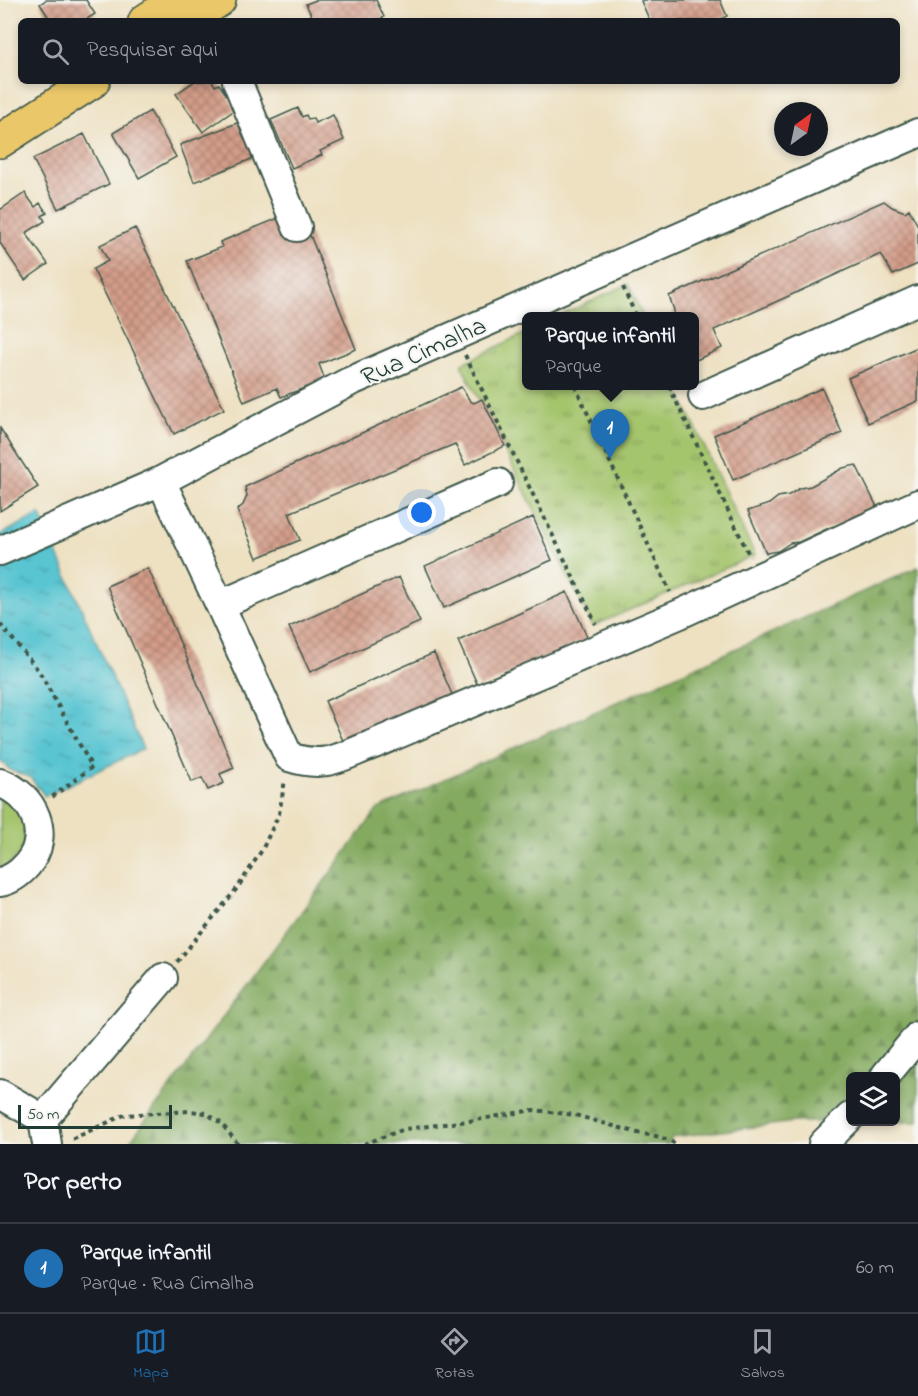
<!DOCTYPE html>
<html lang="pt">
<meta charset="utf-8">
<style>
body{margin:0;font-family:"Indie Flower",sans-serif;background:#20242c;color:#f1f3f6}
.controls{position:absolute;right:18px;bottom:18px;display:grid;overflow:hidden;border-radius:9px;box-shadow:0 3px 9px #0003}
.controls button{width:54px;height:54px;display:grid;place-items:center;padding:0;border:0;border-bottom:2px solid #363941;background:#171b24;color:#f1f3f6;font:30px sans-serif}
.compass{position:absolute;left:774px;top:102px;width:54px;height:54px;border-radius:50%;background:#171b24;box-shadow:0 3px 9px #0003;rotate:33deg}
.scale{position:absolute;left:18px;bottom:15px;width:154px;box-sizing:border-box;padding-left:6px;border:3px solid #1f3d34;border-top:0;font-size:16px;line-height:21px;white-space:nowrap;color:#1f3d34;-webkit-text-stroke:4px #f6f6f2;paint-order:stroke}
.you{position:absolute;left:422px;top:513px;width:21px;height:21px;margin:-15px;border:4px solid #fff;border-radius:50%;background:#1a73e8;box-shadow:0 0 0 9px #1a73e833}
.badge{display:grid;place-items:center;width:39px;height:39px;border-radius:50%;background:#1f6fb2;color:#fff;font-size:20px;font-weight:700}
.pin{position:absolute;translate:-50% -50px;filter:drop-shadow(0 2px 3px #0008)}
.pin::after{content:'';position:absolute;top:32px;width:21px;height:18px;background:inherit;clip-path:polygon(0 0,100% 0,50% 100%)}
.popup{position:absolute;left:522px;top:312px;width:177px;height:78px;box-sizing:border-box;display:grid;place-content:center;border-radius:9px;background:#171b24;filter:drop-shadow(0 2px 4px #0005);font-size:20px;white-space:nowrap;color:#9ea1a6}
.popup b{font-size:22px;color:#f1f3f6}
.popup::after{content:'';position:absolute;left:50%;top:100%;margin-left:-12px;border:12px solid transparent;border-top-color:#171b24}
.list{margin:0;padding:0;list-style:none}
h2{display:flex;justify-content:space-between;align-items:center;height:78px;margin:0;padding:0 24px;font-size:26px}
h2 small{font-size:20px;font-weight:400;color:#9ea1a6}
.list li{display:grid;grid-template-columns:39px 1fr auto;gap:18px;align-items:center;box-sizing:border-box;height:90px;padding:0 24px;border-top:2px solid #363941}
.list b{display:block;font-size:22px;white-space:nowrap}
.list p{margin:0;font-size:20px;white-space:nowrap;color:#9ea1a6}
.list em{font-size:20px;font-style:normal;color:#9ea1a6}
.icon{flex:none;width:33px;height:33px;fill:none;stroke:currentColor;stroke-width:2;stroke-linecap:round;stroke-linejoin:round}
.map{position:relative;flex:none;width:918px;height:1144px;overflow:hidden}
.search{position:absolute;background:#171b24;box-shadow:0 3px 9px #0003;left:18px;right:18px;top:18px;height:66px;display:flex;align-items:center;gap:15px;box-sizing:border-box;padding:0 21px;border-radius:9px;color:#9ea1a6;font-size:22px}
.sheet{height:168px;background:#171b24}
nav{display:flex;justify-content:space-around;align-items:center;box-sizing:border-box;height:84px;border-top:2px solid #363941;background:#171b24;font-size:16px;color:#9ea1a6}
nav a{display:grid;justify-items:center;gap:3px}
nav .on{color:#1f6fb2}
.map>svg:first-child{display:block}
.green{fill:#a5c56d;stroke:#628150;stroke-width:1.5}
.forest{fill:url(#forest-firs);stroke:#52744a;stroke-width:1.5;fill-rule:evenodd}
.park{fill:url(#park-tufts);stroke:#628150;stroke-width:1.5}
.water{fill:url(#water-ripples);stroke:#3c8182;stroke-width:1.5}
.building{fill:url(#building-cross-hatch)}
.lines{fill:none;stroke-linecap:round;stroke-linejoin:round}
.minor-casing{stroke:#3e5649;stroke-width:32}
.major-casing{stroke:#3e5649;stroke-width:36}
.path{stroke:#3e5649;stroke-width:4;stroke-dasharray:4.5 4.5;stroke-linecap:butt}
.minor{stroke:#fff;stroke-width:28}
.major{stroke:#eac769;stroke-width:33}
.labels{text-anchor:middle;stroke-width:4.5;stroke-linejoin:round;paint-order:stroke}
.street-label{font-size:26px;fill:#1f3d34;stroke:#f6f6f2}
</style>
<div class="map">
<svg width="918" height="1144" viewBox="0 0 918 1144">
<defs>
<pattern id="forest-firs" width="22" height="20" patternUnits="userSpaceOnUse" patternTransform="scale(1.5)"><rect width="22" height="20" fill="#84aa60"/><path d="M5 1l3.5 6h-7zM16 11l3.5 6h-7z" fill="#6b8c50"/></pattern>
<pattern id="park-tufts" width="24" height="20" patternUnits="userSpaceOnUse" patternTransform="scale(1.5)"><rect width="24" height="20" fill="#a5c56d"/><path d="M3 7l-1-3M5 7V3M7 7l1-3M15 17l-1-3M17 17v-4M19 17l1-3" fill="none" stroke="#86a15a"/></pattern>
<pattern id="water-ripples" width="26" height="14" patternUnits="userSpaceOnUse" patternTransform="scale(1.5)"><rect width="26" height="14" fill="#59c5d1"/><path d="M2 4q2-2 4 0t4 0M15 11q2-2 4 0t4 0" fill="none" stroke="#49a1aa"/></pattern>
<pattern id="building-cross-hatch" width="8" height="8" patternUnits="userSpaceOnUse" patternTransform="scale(1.5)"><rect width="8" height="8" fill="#d39c88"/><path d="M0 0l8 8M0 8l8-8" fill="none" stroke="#ab8070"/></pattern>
</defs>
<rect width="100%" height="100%" fill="#f6f6f2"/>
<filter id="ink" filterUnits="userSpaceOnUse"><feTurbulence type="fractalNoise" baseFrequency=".0167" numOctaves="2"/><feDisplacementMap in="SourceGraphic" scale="12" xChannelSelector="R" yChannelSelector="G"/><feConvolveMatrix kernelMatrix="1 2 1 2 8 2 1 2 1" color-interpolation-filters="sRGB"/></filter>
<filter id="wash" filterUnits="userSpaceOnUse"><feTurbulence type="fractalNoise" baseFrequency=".008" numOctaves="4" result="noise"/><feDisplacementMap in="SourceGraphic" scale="24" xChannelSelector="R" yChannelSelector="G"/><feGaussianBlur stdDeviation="1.35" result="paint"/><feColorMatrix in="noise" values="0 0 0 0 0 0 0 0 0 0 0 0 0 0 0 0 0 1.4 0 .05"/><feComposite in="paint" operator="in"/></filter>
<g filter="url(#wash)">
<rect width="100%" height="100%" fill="#eee1c2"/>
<path class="green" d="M0,795L22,814C27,842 27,854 0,870Z"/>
<path class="forest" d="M918,567V1122H795L673,1137L668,1144H128L378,809ZM850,1076H896V1122H850Z"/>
<path class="park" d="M628,284L643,316H560Z
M526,333V386H676L755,555L593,626L461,364Z"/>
<path class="water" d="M40,514L143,749L45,796L30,777L12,771L0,761V535Z"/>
<g id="blocks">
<path class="building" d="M46,0H86L95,14L84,21H51L40,4Z
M316,0H376L384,17L376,21H314L306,4Z
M643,0H720L727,16L717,21H650L641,1Z
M195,81H212L215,86L219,84L236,109L203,132L176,94Z
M298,108L302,117L306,115L308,119L313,118L315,123L333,115L344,140L320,151L322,155L292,168L271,120Z
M150,111L176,157L139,178L113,133Z
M245,120L259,156L194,182L180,145Z
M84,134L109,184L58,209L33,159Z
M25,193L35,207L40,203L47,213L42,216L45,221L26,233L48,264L25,280L0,243V210Z
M884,201L892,207L905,212L909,209L918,226V264L893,275L881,254L714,330L722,348L694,361V316H673L674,310L669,296Z
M286,215L308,230L356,349L319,364L325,380L281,397L277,388L244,402L187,261L222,247L220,242Z
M135,228L224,409L174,434L93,269L108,261L100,245Z
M918,347V401L868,423L848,378Z
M461,387L470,401L474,403L482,399L505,446L465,465L455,444L289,513L300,540L257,558L237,510L243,505L247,496L245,487Z
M822,388L842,433L733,480L714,435Z
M0,428L38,487L0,511Z
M856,465L877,507L854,517L844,524L831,527L799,542L790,543L778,551L766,553L748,511L769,504L778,497L789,495L800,488L811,486L843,468Z
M533,517L552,560L444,608L425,566Z
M148,568L234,768L220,774L224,783L208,790L202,778L192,782L107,586Z
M399,577L420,622L310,672L289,627Z
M567,592L588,639L479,688L458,641Z
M434,653L454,699L346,747L325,701Z"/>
</g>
</g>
<g filter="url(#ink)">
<use href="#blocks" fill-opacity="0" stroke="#3e5649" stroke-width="1.5"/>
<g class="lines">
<g class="minor-casing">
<path id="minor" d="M237,81L297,227
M703,396L918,300
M161,481L220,605L289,757C326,769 340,757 374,744L680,614L918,504
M0,551L161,481L349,382L918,133
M220,605L498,483
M0,783C34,794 52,836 27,865C20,873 11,880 0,882
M885,1076L918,1036
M0,1094L43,1119L47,1144
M43,1119L163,978
M823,1144L850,1117"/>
</g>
<g class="major-casing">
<path id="major" d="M145,21L177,0
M187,21L219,0
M0,141L93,81"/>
</g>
<path class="path" d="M623,287L636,316
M465,355L596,624
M575,386L670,592
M669,386L750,557
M0,624L39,671L92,767L52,797
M177,962L238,887L262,850L279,814L285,780
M72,1139L124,1115L190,1111L206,1113L221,1123L238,1144
M364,1144L405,1129L476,1120L533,1110L575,1115L638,1133L661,1137L676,1144"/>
<use href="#minor" class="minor"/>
<use href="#major" class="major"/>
</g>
</g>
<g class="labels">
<g class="street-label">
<text transform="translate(423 350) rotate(-24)" y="9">Rua Cimalha</text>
</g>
</g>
</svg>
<div class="controls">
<button><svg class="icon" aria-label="layers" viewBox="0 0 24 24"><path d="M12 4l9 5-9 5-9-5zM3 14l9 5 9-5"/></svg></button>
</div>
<svg class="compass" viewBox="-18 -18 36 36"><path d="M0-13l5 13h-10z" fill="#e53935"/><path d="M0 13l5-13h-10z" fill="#9ea1a6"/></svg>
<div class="scale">50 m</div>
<div class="you"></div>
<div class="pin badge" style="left:610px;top:459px">1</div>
<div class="popup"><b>Parque infantil</b>Parque</div>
<div class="search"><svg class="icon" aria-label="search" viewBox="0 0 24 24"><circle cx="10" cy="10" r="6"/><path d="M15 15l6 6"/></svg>Pesquisar aqui</div>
</div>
<section class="sheet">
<h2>Por perto<small></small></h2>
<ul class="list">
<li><span class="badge">1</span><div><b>Parque infantil</b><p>Parque · Rua Cimalha</p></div><em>60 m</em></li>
</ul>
</section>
<nav>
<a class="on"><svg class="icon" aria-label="map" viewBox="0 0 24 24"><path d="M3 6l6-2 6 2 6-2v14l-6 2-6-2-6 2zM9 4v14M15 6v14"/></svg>Mapa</a>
<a><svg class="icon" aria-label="directions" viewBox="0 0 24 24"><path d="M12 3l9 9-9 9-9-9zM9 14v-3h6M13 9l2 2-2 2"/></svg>Rotas</a>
<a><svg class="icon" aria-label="saved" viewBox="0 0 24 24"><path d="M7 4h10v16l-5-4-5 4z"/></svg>Salvos</a>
</nav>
